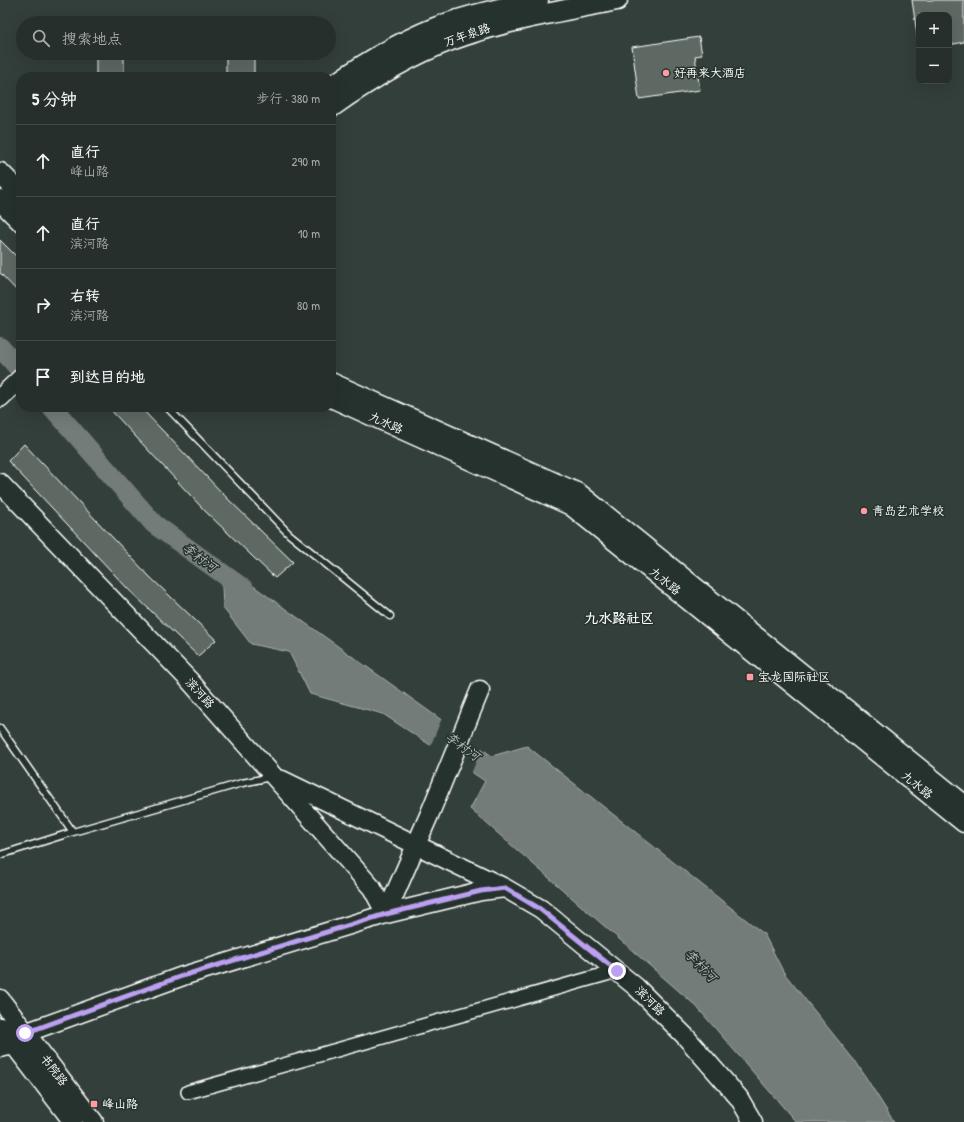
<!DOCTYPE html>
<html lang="zh">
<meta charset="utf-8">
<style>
body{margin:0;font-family:"Patrick Hand","LXGW WenKai TC",sans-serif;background:#323b38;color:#f1f3f6}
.controls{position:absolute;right:12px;top:12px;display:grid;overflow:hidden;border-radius:8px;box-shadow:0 4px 16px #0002}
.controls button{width:36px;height:36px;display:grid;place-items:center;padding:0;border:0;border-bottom:1px solid #424a48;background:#262f2c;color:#f1f3f6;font:20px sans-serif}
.stop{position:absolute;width:12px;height:12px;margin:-9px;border:3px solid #bca0f2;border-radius:50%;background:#fff}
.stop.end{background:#bca0f2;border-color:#fff;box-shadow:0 1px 4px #0008}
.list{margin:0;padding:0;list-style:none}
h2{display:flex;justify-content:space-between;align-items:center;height:52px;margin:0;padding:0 16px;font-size:17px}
h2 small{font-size:13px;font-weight:400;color:#a4a9a9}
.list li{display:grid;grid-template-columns:26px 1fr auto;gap:12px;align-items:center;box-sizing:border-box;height:72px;padding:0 16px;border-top:1px solid #424a48}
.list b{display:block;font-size:15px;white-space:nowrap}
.list p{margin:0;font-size:13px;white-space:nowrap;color:#a4a9a9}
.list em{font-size:13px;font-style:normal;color:#a4a9a9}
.icon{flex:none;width:22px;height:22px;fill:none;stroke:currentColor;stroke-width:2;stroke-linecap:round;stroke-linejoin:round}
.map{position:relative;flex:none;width:964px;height:1122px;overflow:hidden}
.search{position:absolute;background:#262f2c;box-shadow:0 4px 16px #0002;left:16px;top:16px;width:320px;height:44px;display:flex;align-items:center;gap:10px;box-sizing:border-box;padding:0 14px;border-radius:22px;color:#a4a9a9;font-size:15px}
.panel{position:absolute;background:#262f2c;box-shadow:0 4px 16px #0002;left:16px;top:72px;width:320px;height:340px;border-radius:16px}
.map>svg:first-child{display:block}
.water{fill:#737b78;stroke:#abb0ae}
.pier{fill:#333f3a}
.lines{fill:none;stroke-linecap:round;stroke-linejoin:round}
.river{stroke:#737b78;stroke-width:20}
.building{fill:#5f6964;stroke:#fff}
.lane-casing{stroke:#fff;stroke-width:9}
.street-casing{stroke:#fff;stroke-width:16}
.secondary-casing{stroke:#fff;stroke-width:21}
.primary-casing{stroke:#fff;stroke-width:23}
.lane{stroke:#26332d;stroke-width:6}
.street{stroke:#26332d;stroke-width:13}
.secondary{stroke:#26332d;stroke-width:18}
.primary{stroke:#26332d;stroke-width:20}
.route{stroke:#bca0f2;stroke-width:5}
.poi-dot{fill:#ff9aa2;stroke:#26332d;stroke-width:1.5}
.labels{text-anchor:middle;stroke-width:3;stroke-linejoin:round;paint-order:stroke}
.street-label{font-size:12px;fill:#fff;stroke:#26332d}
.poi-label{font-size:12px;fill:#fff;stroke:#26332d;text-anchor:start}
.water-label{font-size:13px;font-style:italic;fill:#b9bdbc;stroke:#26332d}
.quarter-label{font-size:14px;font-weight:bold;fill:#fff;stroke:#26332d}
</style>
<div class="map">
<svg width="964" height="1122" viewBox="0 0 964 1122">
<rect width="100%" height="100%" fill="#333f3a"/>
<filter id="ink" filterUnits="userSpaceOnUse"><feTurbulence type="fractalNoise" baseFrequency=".025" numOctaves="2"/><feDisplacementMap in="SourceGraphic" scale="8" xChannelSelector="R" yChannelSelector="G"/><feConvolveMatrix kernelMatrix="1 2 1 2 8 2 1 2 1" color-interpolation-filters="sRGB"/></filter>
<g filter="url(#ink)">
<path class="water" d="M221,563L492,756L527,746L764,934L784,973L858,1065L894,1122H796L696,1006L470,809L485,781L383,714L310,694L289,652L251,644L223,608Z"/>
<path class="pier" d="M442,718L482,747L471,774L430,747Z"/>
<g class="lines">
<path class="river" d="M0,347L21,371
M52,407L154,524L244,589"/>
</g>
<path class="building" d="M912,0H964V42L949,45V15H919V48Z
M699,37L702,55L695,56L700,90L639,99L632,47Z
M96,53H124V77H96Z
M226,53H254V77H226Z
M0,240L21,261V295L0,273Z
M108,407H140L227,498L293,562L275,578L205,511Z
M24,444L149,576L216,640L198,656L128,589L8,461Z"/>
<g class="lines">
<g class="lane-casing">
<path id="lane" d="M167,407L289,534L390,616
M0,728L73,832
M0,855L73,832L242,783L271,777"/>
</g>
<g class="street-casing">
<path id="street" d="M188,1092L617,971"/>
</g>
<g class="secondary-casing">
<path id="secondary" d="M331,382L579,493L964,804
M0,398L21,378
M331,398L571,506L964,823
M0,483L189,680L372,888L386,914
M282,780L505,888
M386,914L430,813L480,690
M0,999L94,1122
M0,1027L73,1122
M0,1048L14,1045L25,1033L183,976L386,914L481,891L505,888L541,909L636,987L685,1036L739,1098L753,1122"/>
</g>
<g class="primary-casing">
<path id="primary" d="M331,87C365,63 410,36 449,23C478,13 509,7 538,0
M331,107C368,81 408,56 451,40C504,20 562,11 617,0
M0,173L21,194
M0,200L21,221"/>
</g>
<use href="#lane" class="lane"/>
<use href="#street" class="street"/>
<use href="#secondary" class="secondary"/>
<use href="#primary" class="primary"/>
</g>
</g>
<g class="lines" filter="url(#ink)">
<path class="route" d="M25,1033L182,976L386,914L481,891L505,888L540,909L617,971"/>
</g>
<g class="poi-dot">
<circle cx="666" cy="73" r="4"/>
<circle cx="864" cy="511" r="4"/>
<rect x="746" y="673" width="8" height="8" rx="2"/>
<rect x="90" y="1100" width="8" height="8" rx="2"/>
</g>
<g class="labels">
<g class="street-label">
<text transform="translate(467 35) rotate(-19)" y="4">万年泉路</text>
<text transform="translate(386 423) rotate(24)" y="4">九水路</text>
<text transform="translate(665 581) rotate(39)" y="4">九水路</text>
<text transform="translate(200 693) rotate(48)" y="4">滨河路</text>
<text transform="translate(917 785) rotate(39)" y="4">九水路</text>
<text transform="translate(650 1001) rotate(45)" y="4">滨河路</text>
<text transform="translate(54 1070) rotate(52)" y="4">书院路</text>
</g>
<g class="poi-label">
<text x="674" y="77">好再来大酒店</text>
<text x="872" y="515">青岛艺术学校</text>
<text x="758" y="681">宝龙国际社区</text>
<text x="102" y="1108">峰山路</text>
</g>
<g class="water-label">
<text transform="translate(200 557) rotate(36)" y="5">李村河</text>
<text transform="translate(463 746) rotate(36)" y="5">李村河</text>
<text transform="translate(701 965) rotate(46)" y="5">李村河</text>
</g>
<g class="quarter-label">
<text x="619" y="623">九水路社区</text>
</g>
</g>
</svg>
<div class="controls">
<button>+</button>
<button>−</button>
</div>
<div class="stop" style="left:25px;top:1033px"></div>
<div class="stop end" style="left:617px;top:971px"></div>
<div class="search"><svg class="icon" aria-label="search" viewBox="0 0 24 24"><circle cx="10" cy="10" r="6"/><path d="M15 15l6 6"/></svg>搜索地点</div>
<section class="panel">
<h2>5 分钟<small>步行 · 380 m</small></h2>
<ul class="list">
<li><svg class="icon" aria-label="ahead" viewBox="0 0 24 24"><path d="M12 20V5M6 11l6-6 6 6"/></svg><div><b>直行</b><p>峰山路</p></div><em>290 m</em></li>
<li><svg class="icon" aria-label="ahead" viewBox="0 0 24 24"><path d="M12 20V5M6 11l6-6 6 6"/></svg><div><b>直行</b><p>滨河路</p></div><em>10 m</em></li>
<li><svg class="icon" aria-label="right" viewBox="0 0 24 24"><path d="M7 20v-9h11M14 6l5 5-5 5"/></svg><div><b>右转</b><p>滨河路</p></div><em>80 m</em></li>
<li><svg class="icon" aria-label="arrive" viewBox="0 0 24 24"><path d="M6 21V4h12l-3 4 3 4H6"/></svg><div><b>到达目的地</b></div></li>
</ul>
</section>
</div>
